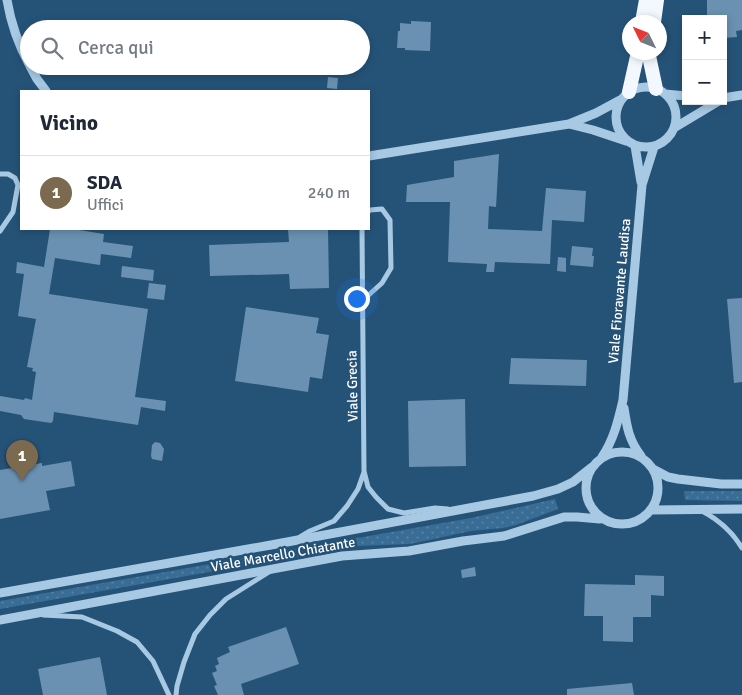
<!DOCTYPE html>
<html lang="it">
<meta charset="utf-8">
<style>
body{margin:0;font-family:Signika,sans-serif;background:#f6f6f7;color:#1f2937}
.controls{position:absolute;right:15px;top:15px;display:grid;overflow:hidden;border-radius:0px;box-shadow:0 2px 8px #0003}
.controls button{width:45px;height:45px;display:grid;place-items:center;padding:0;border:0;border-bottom:1px solid #e0e1e3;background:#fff;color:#1f2937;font:25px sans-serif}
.compass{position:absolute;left:622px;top:15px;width:45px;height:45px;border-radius:50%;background:#fff;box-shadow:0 2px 8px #0003;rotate:313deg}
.you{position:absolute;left:356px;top:298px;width:18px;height:18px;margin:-12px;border:4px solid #fff;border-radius:50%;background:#1a73e8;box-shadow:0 0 0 8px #1a73e833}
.badge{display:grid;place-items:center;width:32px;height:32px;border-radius:50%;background:#7b6a4f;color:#fff;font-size:16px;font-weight:700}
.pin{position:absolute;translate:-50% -41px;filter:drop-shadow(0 1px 2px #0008)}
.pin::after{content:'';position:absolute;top:26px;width:18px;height:15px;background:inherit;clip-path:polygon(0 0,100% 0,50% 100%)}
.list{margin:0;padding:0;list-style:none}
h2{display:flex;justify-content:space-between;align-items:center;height:65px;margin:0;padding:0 20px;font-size:21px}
h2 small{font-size:16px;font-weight:400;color:#747a83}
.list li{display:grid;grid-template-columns:32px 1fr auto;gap:15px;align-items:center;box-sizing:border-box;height:75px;padding:0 20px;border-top:1px solid #e0e1e3}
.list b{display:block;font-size:19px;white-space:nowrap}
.list p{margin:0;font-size:16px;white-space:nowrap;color:#747a83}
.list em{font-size:16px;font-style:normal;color:#747a83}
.icon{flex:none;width:28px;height:28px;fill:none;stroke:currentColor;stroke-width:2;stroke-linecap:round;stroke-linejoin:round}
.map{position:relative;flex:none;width:742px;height:695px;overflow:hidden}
.search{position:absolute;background:#fff;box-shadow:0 2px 8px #0003;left:20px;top:20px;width:350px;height:55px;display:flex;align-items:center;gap:12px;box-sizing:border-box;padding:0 18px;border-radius:28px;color:#747a83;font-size:19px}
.panel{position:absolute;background:#fff;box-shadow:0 2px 8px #0003;left:20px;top:90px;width:350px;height:140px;border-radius:0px}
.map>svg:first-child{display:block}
.grass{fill:url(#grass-dots)}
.building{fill:#6a91b1}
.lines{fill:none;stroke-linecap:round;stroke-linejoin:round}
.minor{stroke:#a7c9e3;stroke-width:5}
.tertiary{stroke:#a7c9e3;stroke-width:9}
.trunk{stroke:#f2f8fe;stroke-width:14}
.labels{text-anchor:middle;stroke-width:5;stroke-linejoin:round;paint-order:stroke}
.street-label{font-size:14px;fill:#fff;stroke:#255378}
</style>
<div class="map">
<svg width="742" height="695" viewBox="0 0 742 695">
<defs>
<pattern id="grass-dots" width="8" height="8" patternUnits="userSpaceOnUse" patternTransform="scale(1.25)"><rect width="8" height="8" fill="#396d95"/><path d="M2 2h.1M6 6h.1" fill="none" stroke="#5783a5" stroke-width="1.8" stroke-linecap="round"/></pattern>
</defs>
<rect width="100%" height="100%" fill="#255378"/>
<path class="grass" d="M684,491H742V501L685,500Z
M555,499L558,509L516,525L503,528L471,531L410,544L357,546L0,609V601L471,518Z"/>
<path class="building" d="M707,0H742V30L736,31L737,37L723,38V19H707Z
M411,21L431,22L430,51L405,50V48H397L398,31H400V23L411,24Z
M328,77L338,78L337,89L327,88Z
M499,154L496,207L489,206L488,229L542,231L546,188L586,191L584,222L552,220L550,264L495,262L494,272H486L487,264L448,262L450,202H406L407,185L454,177V161Z
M50,229H73L104,234L103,242L133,246L131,258L101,254L100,265L55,258L49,294L148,309L135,397L166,401L165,411L141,407L138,425L54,412L53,421L51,423L24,419L21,415L0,411V396L24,400L25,398L32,400L36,372L32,371L33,368L27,367L36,319L18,316L24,274L16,273L17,262L44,267Z
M288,229H328L329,288L290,289L289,274L210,276L209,245L289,242Z
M572,246L593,248L592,256H594L593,267L570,265Z
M558,257L566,258V272L557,271Z
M122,266L154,270L153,281L121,277Z
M149,283L166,285L164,300L147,298Z
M742,298V382L734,383L727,299Z
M246,307L319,318L316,333L329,335L322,379L310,377L308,392L235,381Z
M511,358L587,360L586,386L509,384Z
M465,399L466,466L409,467L408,401Z
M155,442L160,443L164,449L162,461L152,459L151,456L152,445Z
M71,461L75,486L46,491L50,510L0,519V470L42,463V466Z
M475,567L476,576L462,578L461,570Z
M635,575L664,576V596L651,595V617H633V642L603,641V616H584L585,584L635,585Z
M286,627L299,664L241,684L244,695H218L214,686L217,685L212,673L217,671L215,666L219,664L217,658L230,652L228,647Z
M100,657L107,695H43L38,669Z
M632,683L634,695H567V689Z"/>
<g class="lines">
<path class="minor" d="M0,174H8L15,178L18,185L13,212L0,231
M362,229L364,471L368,487L376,497L388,509L404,513L435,508L448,509
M362,301L382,283L391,268L390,220L382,209L370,210L369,211
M702,511C719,520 732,531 742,548
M300,537L310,531L334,521L347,506L358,489L364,472
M43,615L82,617L117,631L137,642L153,661L169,695
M176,695L177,686L184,662L195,634L210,615L226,599L269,572"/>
<path class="tertiary" d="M7,0C11,24 17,42 29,64
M30,66L37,79L46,91
M616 117a30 30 0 1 1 60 0a30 30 0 1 1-60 0Z
M665,94L686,96
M723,98L742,95
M569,124L593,130L626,141
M674,128L719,101
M635,146L641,182
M369,156L569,124L596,113L622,99
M624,408C627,428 629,440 641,456
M586 488a36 36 0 1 1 72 0a36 36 0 1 1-72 0Z
M602,457C614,439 618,421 623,400L642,185L654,147
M653,469L668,477L678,479L721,484H742
M652,510L742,509
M0,593L271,545L533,496L558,489L573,482L592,467
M0,620L342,556L409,551L463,541L504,536L564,517H577L600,519"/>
<path class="trunk" d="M642,22L646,0
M654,22L657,0
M650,52L649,56L656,89
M629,92L638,52"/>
</g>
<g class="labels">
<g class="street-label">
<text transform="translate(619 291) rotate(-85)" y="5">Viale Fioravante Laudisa</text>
<text transform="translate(352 386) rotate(-91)" y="5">Viale Grecia</text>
<text transform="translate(283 554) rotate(-10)" y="5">Viale Marcello Chiatante</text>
</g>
</g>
</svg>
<div class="controls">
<button>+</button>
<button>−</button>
</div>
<svg class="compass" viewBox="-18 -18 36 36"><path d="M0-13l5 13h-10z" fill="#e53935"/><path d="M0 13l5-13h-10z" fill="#747a83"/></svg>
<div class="you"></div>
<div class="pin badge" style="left:22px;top:481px">1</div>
<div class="search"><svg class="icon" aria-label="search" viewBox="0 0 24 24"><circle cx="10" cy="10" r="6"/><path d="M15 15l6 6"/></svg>Cerca qui</div>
<section class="panel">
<h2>Vicino<small></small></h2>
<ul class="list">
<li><span class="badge">1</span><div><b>SDA</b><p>Uffici</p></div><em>240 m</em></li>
</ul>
</section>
</div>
